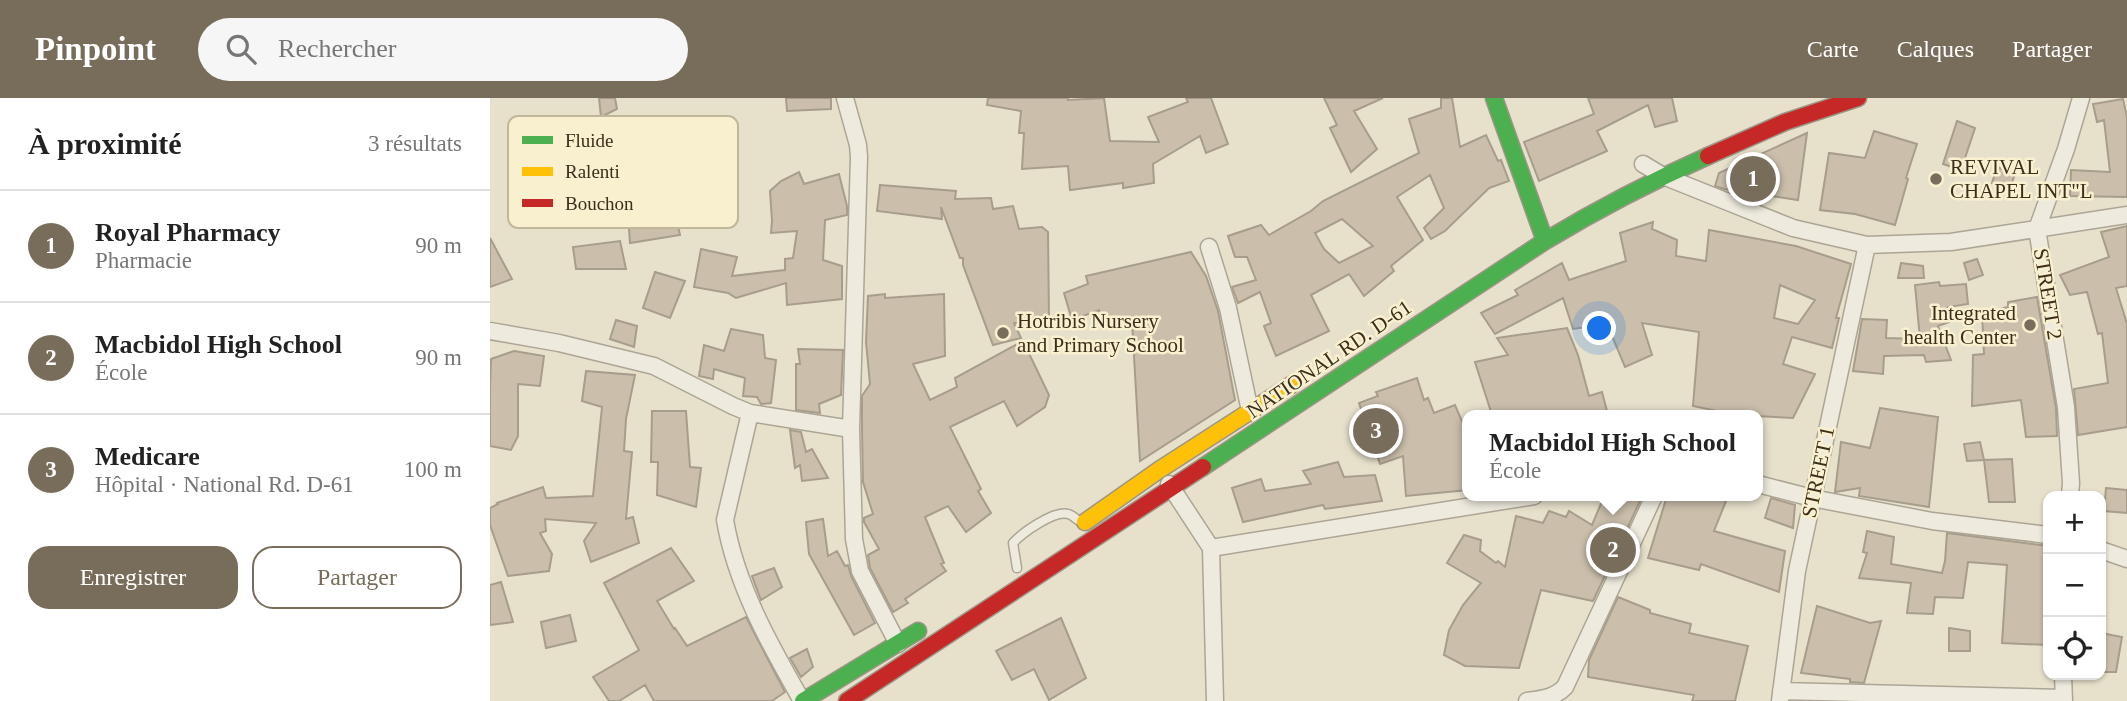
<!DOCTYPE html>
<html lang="fr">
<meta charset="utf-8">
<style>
body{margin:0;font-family:"Times New Roman",serif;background:#f6f6f6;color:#222}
.controls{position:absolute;right:21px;bottom:21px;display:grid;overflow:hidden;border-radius:14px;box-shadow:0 2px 5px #0004}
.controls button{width:63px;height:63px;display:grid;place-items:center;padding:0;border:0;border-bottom:2px solid #e0e0e0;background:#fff;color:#222;font:35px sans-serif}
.you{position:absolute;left:1110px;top:231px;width:24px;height:24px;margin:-18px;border:5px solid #fff;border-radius:50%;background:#1a73e8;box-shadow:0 0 0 10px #1a73e833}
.badge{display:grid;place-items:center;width:46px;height:46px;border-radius:50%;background:#786d5a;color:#fff;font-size:23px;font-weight:700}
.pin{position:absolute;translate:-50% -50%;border:4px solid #fff;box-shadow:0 2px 7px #0006}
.popup{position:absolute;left:972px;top:312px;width:301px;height:91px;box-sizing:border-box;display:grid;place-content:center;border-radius:14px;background:#fff;filter:drop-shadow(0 2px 5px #0005);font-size:23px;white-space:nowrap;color:#767676}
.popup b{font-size:26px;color:#222}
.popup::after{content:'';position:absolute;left:50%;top:100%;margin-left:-14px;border:14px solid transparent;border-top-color:#fff}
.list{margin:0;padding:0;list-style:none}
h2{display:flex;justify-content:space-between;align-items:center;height:91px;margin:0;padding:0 28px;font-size:30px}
h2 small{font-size:23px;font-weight:400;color:#767676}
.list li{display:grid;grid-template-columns:46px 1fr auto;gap:21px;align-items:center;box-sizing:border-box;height:112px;padding:0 28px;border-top:2px solid #e0e0e0}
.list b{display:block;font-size:26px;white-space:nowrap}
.list p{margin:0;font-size:23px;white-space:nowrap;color:#767676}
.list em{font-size:23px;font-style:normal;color:#767676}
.actions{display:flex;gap:14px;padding:21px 28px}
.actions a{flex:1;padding:16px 0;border:2px solid #786d5a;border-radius:21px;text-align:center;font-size:24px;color:#786d5a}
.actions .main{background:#786d5a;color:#fff}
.icon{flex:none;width:38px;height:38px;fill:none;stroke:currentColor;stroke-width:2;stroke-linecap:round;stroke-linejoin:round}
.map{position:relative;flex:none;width:1637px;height:603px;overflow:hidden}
header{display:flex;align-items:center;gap:42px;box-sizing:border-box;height:98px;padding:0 35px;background:#786d5a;color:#fff}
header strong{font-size:33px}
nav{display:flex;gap:38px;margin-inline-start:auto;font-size:24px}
.search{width:490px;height:63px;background:#f6f6f6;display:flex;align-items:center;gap:18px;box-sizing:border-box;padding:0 24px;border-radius:38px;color:#767676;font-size:26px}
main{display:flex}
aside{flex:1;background:#fff}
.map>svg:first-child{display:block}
.building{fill:#cbbfac;stroke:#a89c8b;stroke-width:2;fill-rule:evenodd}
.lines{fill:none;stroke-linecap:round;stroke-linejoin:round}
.lane-casing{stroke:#aca595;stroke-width:11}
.street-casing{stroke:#aca595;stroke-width:19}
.fast-casing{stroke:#9c9585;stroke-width:19}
.slow-casing{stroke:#9c9585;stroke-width:19}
.jam-casing{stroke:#9c9585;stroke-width:19}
.lane{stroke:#eeeade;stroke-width:8}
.street{stroke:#eeeade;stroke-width:16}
.fast{stroke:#4caf50;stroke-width:16}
.slow{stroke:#ffc107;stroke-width:16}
.jam{stroke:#c62828;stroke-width:16}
.poi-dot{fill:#786d5a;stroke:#f9f0d0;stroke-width:2.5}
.labels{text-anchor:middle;stroke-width:5;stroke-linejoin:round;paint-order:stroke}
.poi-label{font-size:21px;fill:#3c2e1c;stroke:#f9f0d0;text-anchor:start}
.street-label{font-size:21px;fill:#3c2e1c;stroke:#f9f0d0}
.key{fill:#f9f0d0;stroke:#c0b69a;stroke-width:2}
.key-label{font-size:19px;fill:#3c2e1c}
</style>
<header>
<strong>Pinpoint</strong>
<div class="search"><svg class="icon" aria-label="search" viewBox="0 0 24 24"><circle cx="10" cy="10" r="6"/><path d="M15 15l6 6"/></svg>Rechercher</div>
<nav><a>Carte</a><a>Calques</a><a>Partager</a></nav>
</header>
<main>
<aside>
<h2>À proximité<small>3 résultats</small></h2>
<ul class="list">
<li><span class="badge">1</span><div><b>Royal Pharmacy</b><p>Pharmacie</p></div><em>90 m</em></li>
<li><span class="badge">2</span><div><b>Macbidol High School</b><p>École</p></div><em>90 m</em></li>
<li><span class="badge">3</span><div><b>Medicare</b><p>Hôpital · National Rd. D-61</p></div><em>100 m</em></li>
</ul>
<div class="actions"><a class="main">Enregistrer</a><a>Partager</a></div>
</aside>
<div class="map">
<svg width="1637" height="603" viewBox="0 0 1637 603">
<rect width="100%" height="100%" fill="#e7e1cc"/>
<path class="building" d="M109,0H125L127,11L111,19Z
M296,0H341V11L297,13Z
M498,0H578V2L614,0L620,43L669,44L658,19L698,4L696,0H721L738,46L716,55L710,38L663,66L664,85L633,90V85L580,92L578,68L532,71L534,35H529L531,13L497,7Z
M834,0H893L864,13L887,51L861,74L840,30L847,27Z
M951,0H962L970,49L996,37L1008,63L1011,62L1019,83L999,90L955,133L941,141L934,130L954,110L940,77L907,99L933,142L901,168L904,173L874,198L859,176L821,197L839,233L786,258L774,228L781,225L770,194L748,205L742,189L766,182L757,159H745L738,138L771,127L779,137L821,113L833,103L929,55L919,21L951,10ZM852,121L883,148L849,165L834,151L825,135Z
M1098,0H1182L1187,23L1165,29L1158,7L1107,33L1117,53L1049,83L1034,44L1104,16Z
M1633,1L1637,19V99L1580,98L1581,72L1620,74L1614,22L1607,24L1603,6Z
M1467,23L1485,30L1471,72L1453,66Z
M1384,33L1427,46L1416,80L1418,81L1405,127L1365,116L1330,112L1339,55L1375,60Z
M1317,35L1308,102L1234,91L1225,88L1229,75Z
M1507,69L1525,76L1520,90L1502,85Z
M309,74L314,86L349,76L357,108V117L335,122L333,162L352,168V201L297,207L296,185L246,200L238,195L204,189L211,151L247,159L242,178L295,172V161L303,160L307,133L281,135L282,123L280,93L291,83Z
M205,84H248V97L207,99Z
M390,87L466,93L465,101L501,100L503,111L523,108L529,131L552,129L558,134L559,222L524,225L531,240L503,247L473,167V160H470L451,109L452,121L387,113Z
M184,110L190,137L140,145L138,117Z
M1163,124L1162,131L1187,142L1186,158L1216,163L1219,132L1306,148L1361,166L1346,220H1349L1342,250L1302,239L1293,266L1325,276L1303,320L1246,317L1203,308L1209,234L1152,225L1162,257L1135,269L1117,226L1083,231L1073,200L1005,236L991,215L1028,197L1025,192L1072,165L1079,182L1136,163L1130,135ZM1290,187L1325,202L1308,226L1284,220Z
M1637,128V188L1626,190L1637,226V329L1588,337L1584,291L1618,285L1612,235L1608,236L1597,194L1580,197L1570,177L1619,159L1611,134Z
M0,140L22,181L0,189Z
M130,143L136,171H86L83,149Z
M701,154L716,178L728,213L745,302L650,363L642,223L613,231L609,212L582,222L574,195L598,186L596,178Z
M1487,161L1493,177L1479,182L1474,165Z
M1411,165L1433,168L1434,180H1408Z
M165,174L195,183L180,220L153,210Z
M1449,184L1450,188L1476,186L1478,206L1458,209L1459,224L1448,228L1461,262L1436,264L1434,257L1394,258L1393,276L1363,273L1372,221L1397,222L1396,240L1430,241L1425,187Z
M395,196V200L454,196L455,258L423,266L440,302L467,289L465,280L533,243L559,297L555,309L527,328L514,303L460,329L491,391L488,393L501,415L476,434L458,408L435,419L454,465L451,466L456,473L415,501L418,505L403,514L380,470L378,457L389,451L374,424V420L383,416L373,384L372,331V298L380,286L376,244L378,198Z
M1547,199L1566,310L1567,338L1536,339L1531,302L1482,308L1483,257L1494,256L1492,215L1518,209V204Z
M126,222L147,228L144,249L120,241Z
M1077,230L1088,257L1099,298L1112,294L1118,317H1002L985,264L1018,257L1007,240Z
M241,231L273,237L275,260L286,262L281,305L271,306L267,299L253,298L255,280L224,271L223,281L209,278L214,247L234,253Z
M308,251L353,252L351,297L329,306L330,315L306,312V266H310Z
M24,253L54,258L50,288L28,286V338L21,352L0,348V289L1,261Z
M96,273L145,277L136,321L134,353L142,354L136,421L143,419L149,445L101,464L94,443L106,425L55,421L56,433L50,435L62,456L59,473L18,478L0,427V410L8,406L7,405L53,389L56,400L103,398L112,309L92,303Z
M927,280L934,302L938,300L944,315L965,307L974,328L978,327V392L916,398L913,358L890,366L869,305L888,298L886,294Z
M1390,310L1448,319L1439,409L1369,398L1370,390L1345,394L1351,344L1380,350Z
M162,313H196L200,369L211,370L206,409L167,397L168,364H161Z
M300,332L311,334L316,354L322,351L338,380L312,383L310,367L305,370Z
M1490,344L1494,362L1477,363L1474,346Z
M1522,361L1525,404H1499L1494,362Z
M848,364L854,379L885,377L892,403L835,411L833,407L753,424L742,390L771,381L775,393L821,386L813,373Z
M1616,390L1637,392V415L1614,413Z
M1118,398H1139L1150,403L1103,503L1051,492L1029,570L975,568L954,557L959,532L973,507L991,485L957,465L974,437L991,442L990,453L1006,465L1008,463L1015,469L1026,418L1053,425L1059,413L1076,419L1079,413L1102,427L1113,401Z
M1177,398H1238L1224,433L1295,453L1289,494L1211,466L1209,472L1158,460Z
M1281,400L1305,407L1303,430L1275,420Z
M333,421L338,458L347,453L355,468L358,467L361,478L385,525L364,537L319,456L316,424Z
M1377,433L1404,439L1401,466L1452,475L1455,463L1457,435L1558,448V547L1512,545L1517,467L1478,464L1473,500L1445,499L1443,516L1417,515L1421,485L1369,480L1377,455L1373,454Z
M181,450L204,483L167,503L184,531L185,530L197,548L256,519L295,594L282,603H164L155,587L129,603H119L103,579L149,552L114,485Z
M284,470L292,489L271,502L262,478Z
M11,484L23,524L0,527V487Z
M1128,499L1160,512V515L1201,526L1199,535L1258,548L1245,603H1202L1204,597L1098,579L1099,562Z
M1327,508L1380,525L1391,523L1374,585L1360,584V581L1311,575Z
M80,517L86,543L56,550L51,524Z
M571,520L596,580L559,602L544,571L522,582L506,553Z
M1459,530L1480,533V553H1459Z
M1611,535L1632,539L1626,574H1611Z
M317,551L323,569L311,579L300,560Z"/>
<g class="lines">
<g class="lane-casing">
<path id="lane" d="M527,470L523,445C532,435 564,412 578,416C581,416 586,421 588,422"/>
</g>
<g class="street-casing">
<path id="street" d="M355,0L368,47L369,59L361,331L364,441L370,473L408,546
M1153,66L1173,78L1303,130L1377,147L1461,144L1637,117
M719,149L738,210L760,313
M0,233L69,245L164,268L243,308L260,315L361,331
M260,315L235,422C246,487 280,547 312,603
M679,386L721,450L1044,398
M1268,386L1322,400L1442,423L1558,437
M1580,398L1581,385L1576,309L1547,131L1576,51L1591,0
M721,450L725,603
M1611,452L1637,461
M1573,577L1574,603
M1291,593L1574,600
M1037,603C1053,601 1064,600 1075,589L1164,398
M1290,603L1307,473L1377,147"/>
</g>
<g class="fast-casing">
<path id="fast" d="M1004,0L1055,143
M713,369L1055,143C1108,111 1162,83 1218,58
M313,603L428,533"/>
</g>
<g class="slow-casing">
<path id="slow" d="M595,424L669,372L804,285"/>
</g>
<g class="jam-casing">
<path id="jam" d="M1218,58L1295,24L1368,0
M357,603L713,369"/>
</g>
<use href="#lane" class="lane"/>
<use href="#street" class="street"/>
<use href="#fast" class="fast"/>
<use href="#slow" class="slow"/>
<use href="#jam" class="jam"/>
</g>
<g class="poi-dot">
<circle cx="1446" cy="81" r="7"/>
<circle cx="1540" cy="227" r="7"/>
<circle cx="513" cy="235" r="7"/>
</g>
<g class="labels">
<g class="poi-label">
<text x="1460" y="76">REVIVAL<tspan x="1460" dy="24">CHAPEL INT"L</tspan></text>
<text x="1526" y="222" text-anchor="end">Integrated<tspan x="1526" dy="24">health Center</tspan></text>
<text x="527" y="230">Hotribis Nursery<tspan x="527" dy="24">and Primary School</tspan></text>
</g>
<g class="street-label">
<text transform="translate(1558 196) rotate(81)" y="7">STREET 2</text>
<text transform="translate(839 261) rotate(-34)" y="7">NATIONAL RD. D-61</text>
<text transform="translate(1328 374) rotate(-78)" y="7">STREET 1</text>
</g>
</g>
<rect x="18" y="18" width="230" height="112" rx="10" class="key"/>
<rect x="32" y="38" width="31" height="8" fill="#4caf50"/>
<rect x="32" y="69" width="31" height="9" fill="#ffc107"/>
<rect x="32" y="101" width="31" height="8" fill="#c62828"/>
<g class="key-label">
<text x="75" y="49">Fluide</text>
<text x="75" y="80">Ralenti</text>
<text x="75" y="112">Bouchon</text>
</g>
</svg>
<div class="controls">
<button>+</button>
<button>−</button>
<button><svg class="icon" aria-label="locate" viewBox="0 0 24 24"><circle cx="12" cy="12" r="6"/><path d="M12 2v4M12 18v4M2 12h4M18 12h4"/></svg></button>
</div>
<div class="you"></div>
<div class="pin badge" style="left:1263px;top:81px">1</div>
<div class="pin badge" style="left:1123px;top:452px">2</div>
<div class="popup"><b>Macbidol High School</b>École</div>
<div class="pin badge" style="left:886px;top:333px">3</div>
</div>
</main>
